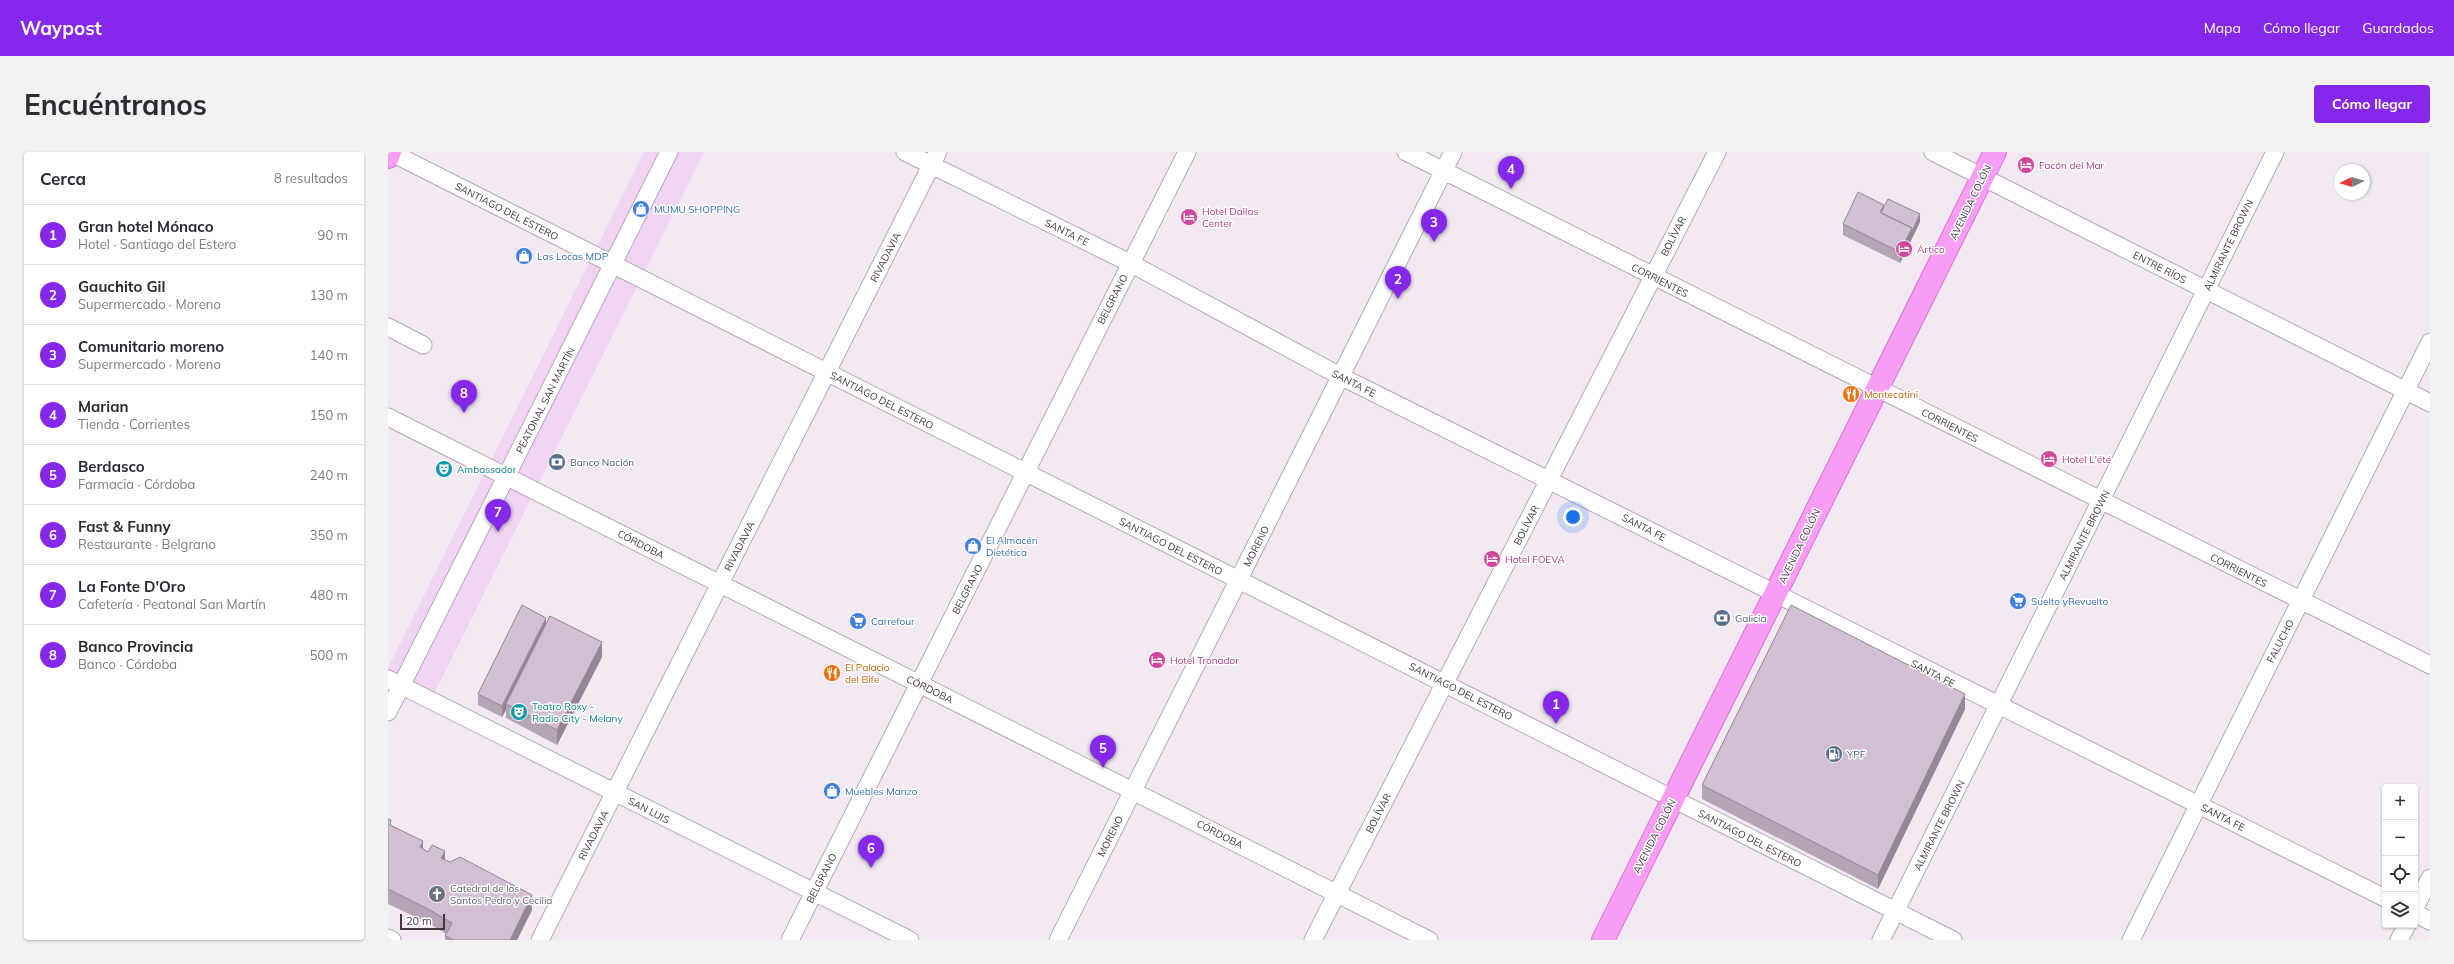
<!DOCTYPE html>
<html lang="es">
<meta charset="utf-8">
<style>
body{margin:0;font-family:Mulish,sans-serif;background:#f2f2f3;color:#2b2b33}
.controls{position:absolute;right:12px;bottom:12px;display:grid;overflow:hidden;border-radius:4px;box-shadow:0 1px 3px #0004}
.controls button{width:36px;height:36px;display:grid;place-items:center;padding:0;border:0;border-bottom:1px solid #e1e1e2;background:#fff;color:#2b2b33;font:20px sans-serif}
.compass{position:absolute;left:1946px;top:12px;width:36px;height:36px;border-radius:50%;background:#fff;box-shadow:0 1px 3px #0004;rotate:264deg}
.scale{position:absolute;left:12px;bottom:10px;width:45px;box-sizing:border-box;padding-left:4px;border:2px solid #453846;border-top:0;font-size:11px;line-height:14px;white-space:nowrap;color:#453846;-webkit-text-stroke:3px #fff;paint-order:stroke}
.you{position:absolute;left:1185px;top:365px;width:14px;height:14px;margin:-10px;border:3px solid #fff;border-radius:50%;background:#1a73e8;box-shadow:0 0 0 6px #1a73e833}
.badge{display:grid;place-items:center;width:26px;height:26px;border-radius:50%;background:#8528eb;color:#fff;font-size:13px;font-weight:700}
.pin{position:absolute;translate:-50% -33px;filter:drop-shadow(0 1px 2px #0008)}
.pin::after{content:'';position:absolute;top:21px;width:14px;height:12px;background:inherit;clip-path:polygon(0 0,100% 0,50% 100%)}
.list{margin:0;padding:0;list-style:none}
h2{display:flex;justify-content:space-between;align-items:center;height:52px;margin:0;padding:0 16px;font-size:17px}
h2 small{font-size:13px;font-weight:400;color:#7c7c81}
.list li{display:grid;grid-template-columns:26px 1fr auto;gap:12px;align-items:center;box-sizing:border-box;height:60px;padding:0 16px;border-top:1px solid #e1e1e2}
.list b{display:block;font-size:15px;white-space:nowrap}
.list p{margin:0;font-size:13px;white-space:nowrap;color:#7c7c81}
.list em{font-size:13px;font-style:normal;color:#7c7c81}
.icon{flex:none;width:22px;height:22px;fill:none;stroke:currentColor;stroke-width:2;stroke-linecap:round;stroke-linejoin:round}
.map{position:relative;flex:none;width:2042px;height:788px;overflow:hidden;border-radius:4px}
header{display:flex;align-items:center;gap:24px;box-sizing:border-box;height:56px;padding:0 20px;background:#8528eb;color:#fff}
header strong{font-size:19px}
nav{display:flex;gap:22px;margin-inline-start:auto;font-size:14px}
.intro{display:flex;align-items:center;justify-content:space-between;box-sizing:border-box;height:96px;padding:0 24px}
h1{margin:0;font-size:28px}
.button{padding:10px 18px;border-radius:4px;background:#8528eb;color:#fff;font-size:14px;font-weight:700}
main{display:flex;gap:24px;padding:0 24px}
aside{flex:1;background:#fff;border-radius:4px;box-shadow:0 1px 3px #0004}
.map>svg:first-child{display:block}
.commercial{fill:#f0d5f3}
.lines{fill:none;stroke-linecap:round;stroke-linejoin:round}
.street-casing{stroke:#b8a6b8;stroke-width:19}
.primary-casing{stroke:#dc6ed9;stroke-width:24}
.street{stroke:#fff;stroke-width:17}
.primary{stroke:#f79df4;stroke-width:22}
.wall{fill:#b5a4b6}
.shaded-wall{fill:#948694}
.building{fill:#d3bfd4;stroke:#948694}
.labels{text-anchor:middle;stroke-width:3;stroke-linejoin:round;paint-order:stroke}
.hotel-label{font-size:10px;fill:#b23c85;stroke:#fff;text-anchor:start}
.street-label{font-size:10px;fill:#453846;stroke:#fff}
.shop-label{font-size:10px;fill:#366cbe;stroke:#fff;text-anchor:start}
.food-label{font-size:10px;fill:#c56008;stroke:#fff;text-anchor:start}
.service-label{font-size:10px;fill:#4e5e75;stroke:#fff;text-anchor:start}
.culture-label{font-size:10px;fill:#0d838f;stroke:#fff;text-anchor:start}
.worship-label{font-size:10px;fill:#5b616d;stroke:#fff;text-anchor:start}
</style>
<header>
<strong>Waypost</strong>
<nav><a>Mapa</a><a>Cómo llegar</a><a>Guardados</a></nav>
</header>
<div class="intro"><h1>Encuéntranos</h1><a class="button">Cómo llegar</a></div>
<main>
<aside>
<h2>Cerca<small>8 resultados</small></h2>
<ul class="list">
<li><span class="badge">1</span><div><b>Gran hotel Mónaco</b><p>Hotel · Santiago del Estero</p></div><em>90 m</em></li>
<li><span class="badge">2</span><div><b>Gauchito Gil</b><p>Supermercado · Moreno</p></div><em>130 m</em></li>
<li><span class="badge">3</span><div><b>Comunitario moreno</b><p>Supermercado · Moreno</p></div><em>140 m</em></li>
<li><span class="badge">4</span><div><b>Marian</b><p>Tienda · Corrientes</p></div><em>150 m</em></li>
<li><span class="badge">5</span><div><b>Berdasco</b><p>Farmacia · Córdoba</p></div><em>240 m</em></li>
<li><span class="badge">6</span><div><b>Fast &amp; Funny</b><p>Restaurante · Belgrano</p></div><em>350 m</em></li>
<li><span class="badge">7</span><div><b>La Fonte D'Oro</b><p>Cafetería · Peatonal San Martín</p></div><em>480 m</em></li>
<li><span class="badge">8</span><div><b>Banco Provincia</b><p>Banco · Córdoba</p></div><em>500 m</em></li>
</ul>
</aside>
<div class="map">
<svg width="2042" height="788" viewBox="0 0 2042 788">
<rect width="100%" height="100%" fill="#f3e9f3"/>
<path class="commercial" d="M256,0H316L43,548L0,527V516Z"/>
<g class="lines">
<g class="street-casing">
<path id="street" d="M2,0L1565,788
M517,0L742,111L952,224L1997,746
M1018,0L2042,513
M1545,0L2042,251
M0,175L35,193
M0,265L1041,788
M0,527L522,788
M0,560L281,0
M2027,756L2042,726
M2027,761L2042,769
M0,786L4,788
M152,788L550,0
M402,788L799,0
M670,788L1065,0
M925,788L1329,0
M1493,788L1887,0
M1743,788L2042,190
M2011,788L2019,773"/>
</g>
<g class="primary-casing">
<path id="primary" d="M0,5L2,0
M1215,788L1607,0"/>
</g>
<use href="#street" class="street"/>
<use href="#primary" class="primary"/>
</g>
<path class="wall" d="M1532,70L1512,111L1455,83V72Z
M158,471L214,505L169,593L118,566V558L114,565L90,553V542Z
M1577,557L1490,737L1314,647V633Z
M0,667L3,673L35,697L57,708L144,758L129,788H57V784L58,782L42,772L0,752Z"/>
<path class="shaded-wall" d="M1496,53V64L1492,60Z
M1532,62V70L1512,111V100L1524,76Z
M158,466V477L118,552V558L114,565V554Z
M214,490V505L169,593V578Z
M1577,542V557L1490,737V723Z
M35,689V704L32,695Z
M57,699V714L53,706Z
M144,743V758L129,788H122Z"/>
<path class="building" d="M1470,40L1496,53L1492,60L1524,76L1512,100L1455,72Z
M1500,47L1532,62L1524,79V76L1493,61Z
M134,453L158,466L114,554L90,542Z
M1403,453L1577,542L1490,723L1314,633Z
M162,464L214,490L169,578L118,552Z
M0,667L3,668L2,673L35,689L32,695L40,700L44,693L57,699L53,706L62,710L72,705L144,743L122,788H66L57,784L64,771L42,758L0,737Z"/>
<defs>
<g id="hotel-disc" transform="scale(0.9)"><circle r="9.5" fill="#d1479c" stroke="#fff"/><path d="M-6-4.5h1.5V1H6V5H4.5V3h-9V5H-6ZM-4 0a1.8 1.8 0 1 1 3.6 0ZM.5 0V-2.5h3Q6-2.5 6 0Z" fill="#fff"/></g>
<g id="shop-disc" transform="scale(0.9)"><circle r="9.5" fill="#3f7fe0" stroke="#fff"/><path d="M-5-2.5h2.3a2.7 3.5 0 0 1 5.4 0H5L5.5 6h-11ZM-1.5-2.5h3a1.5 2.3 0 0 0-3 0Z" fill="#fff"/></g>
<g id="restaurant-disc" transform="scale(0.9)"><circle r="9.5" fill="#e8710a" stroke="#fff"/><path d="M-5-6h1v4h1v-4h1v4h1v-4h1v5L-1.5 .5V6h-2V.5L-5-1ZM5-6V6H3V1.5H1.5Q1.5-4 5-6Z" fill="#fff"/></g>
<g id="bank-disc" transform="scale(0.9)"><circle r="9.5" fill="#5c6f8a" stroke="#fff"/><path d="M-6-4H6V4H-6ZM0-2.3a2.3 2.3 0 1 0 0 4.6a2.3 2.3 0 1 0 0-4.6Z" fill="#fff"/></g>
<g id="theatre-disc" transform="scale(0.9)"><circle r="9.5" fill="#0f9aa8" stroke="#fff"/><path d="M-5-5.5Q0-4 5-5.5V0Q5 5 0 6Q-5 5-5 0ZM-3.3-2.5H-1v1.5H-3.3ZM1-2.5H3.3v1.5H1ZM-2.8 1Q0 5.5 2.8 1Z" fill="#fff"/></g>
<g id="supermarket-disc" transform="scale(0.9)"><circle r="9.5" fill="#3f7fe0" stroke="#fff"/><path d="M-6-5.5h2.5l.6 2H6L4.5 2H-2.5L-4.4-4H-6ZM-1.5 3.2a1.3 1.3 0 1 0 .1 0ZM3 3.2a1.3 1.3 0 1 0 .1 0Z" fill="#fff"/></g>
<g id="fuel-disc" transform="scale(0.9)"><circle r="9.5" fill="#5c6f8a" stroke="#fff"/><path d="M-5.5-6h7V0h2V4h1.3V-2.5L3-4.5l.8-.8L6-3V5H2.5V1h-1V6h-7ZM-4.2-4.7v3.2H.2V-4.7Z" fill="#fff"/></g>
<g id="church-disc" transform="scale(0.9)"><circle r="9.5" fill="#6b7280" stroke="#fff"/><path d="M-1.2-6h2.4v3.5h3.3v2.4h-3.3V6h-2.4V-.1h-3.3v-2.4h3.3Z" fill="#fff"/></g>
</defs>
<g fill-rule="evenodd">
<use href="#hotel-disc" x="1638" y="13"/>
<use href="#shop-disc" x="253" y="57"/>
<use href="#hotel-disc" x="801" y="65"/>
<use href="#hotel-disc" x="1516" y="97"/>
<use href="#shop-disc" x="136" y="104"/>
<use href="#restaurant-disc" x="1463" y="242"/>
<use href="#hotel-disc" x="1661" y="307"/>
<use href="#bank-disc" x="169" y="310"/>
<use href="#theatre-disc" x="56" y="317"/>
<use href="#shop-disc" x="585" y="394"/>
<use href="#hotel-disc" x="1104" y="407"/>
<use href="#supermarket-disc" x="1630" y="449"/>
<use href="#bank-disc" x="1334" y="466"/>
<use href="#supermarket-disc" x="470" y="469"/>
<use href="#hotel-disc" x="769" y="508"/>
<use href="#restaurant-disc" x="444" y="521"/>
<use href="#theatre-disc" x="131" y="560"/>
<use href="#fuel-disc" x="1446" y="602"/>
<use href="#shop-disc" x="444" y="639"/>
<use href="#church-disc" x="49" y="742"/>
</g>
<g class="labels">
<g class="hotel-label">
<text x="1651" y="17">Facón del Mar</text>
<text x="814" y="63">Hotel Dallas<tspan x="814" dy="12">Center</tspan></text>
<text x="1529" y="101">Ártico</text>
<text x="1674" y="311">Hotel L'été</text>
<text x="1117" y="411">Hotel FOEVA</text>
<text x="782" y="512">Hotel Tronador</text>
</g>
<g class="street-label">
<text transform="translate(1582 50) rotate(-64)" y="4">AVENIDA COLÓN</text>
<text transform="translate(119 59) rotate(27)" y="4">SANTIAGO DEL ESTERO</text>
<text transform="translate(679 80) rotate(26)" y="4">SANTA FE</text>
<text transform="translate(1285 84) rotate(-63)" y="4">BOLÍVAR</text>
<text transform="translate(1840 93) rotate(-64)" y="4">ALMIRANTE BROWN</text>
<text transform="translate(497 105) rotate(-63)" y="4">RIVADAVIA</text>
<text transform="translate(1772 115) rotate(27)" y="4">ENTRE RÍOS</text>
<text transform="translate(1272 128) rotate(27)" y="4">CORRIENTES</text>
<text transform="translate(724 147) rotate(-63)" y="4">BELGRANO</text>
<text transform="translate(966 231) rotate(27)" y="4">SANTA FE</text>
<text transform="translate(157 248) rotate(-63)" y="4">PEATONAL SAN MARTÍN</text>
<text transform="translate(494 248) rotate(27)" y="4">SANTIAGO DEL ESTERO</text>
<text transform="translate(1562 273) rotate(27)" y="4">CORRIENTES</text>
<text transform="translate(1138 373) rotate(-63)" y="4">BOLÍVAR</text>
<text transform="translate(1256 375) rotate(27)" y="4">SANTA FE</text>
<text transform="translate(1696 383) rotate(-63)" y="4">ALMIRANTE BROWN</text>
<text transform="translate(253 392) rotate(27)" y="4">CÓRDOBA</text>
<text transform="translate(351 394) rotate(-63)" y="4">RIVADAVIA</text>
<text transform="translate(783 394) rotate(27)" y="4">SANTIAGO DEL ESTERO</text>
<text transform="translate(868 394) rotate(-63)" y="4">MORENO</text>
<text transform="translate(1411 394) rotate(-64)" y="4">AVENIDA COLÓN</text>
<text transform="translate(1851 418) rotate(27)" y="4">CORRIENTES</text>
<text transform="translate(579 437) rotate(-63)" y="4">BELGRANO</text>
<text transform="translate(1892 489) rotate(-63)" y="4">FALUCHO</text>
<text transform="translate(1545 521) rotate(27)" y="4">SANTA FE</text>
<text transform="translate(542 537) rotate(26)" y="4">CÓRDOBA</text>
<text transform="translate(1073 539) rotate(27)" y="4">SANTIAGO DEL ESTERO</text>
<text transform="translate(261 658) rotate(27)" y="4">SAN LUIS</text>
<text transform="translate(990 661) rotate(-63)" y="4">BOLÍVAR</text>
<text transform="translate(1835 665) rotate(27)" y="4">SANTA FE</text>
<text transform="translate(1551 673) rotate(-63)" y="4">ALMIRANTE BROWN</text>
<text transform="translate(832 682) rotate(27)" y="4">CÓRDOBA</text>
<text transform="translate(205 683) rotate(-63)" y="4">RIVADAVIA</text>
<text transform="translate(722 684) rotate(-63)" y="4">MORENO</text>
<text transform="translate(1266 684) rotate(-63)" y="4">AVENIDA COLÓN</text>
<text transform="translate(1362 686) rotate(27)" y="4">SANTIAGO DEL ESTERO</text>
<text transform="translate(433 726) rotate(-63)" y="4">BELGRANO</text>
</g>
<g class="shop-label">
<text x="266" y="61">MUMU SHOPPING</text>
<text x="149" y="108">Las Locas MDP</text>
<text x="598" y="392">El Almacén<tspan x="598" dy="12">Dietética</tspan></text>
<text x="1643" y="453">Suelto yRevuelto</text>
<text x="483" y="473">Carrefour</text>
<text x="457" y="643">Muebles Manzo</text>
</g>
<g class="food-label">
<text x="1476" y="246">Montecatini</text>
<text x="457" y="519">El Palacio<tspan x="457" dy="12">del Bife</tspan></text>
</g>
<g class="service-label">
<text x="182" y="314">Banco Nación</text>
<text x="1347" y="470">Galicia</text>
<text x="1459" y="606">YPF</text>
</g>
<g class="culture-label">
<text x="69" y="321">Ambassador</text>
<text x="144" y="558">Teatro Roxy -<tspan x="144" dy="12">Radio City - Melany</tspan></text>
</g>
<g class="worship-label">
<text x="62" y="740">Catedral de los<tspan x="62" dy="12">Santos Pedro y Cecilia</tspan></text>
</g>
</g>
</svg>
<div class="controls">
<button>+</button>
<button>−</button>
<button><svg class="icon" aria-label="locate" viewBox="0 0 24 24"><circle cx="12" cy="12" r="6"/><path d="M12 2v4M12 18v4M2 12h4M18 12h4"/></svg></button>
<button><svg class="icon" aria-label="layers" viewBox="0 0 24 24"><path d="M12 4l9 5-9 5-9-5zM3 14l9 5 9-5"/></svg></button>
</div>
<svg class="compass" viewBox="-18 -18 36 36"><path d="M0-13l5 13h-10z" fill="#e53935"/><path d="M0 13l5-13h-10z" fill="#7c7c81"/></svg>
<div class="scale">20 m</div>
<div class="you"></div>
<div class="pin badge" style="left:1168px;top:572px">1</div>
<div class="pin badge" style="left:1010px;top:147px">2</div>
<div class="pin badge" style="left:1046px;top:90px">3</div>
<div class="pin badge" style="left:1123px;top:37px">4</div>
<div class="pin badge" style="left:715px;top:616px">5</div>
<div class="pin badge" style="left:483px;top:716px">6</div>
<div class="pin badge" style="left:110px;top:380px">7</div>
<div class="pin badge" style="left:76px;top:261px">8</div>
</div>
</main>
